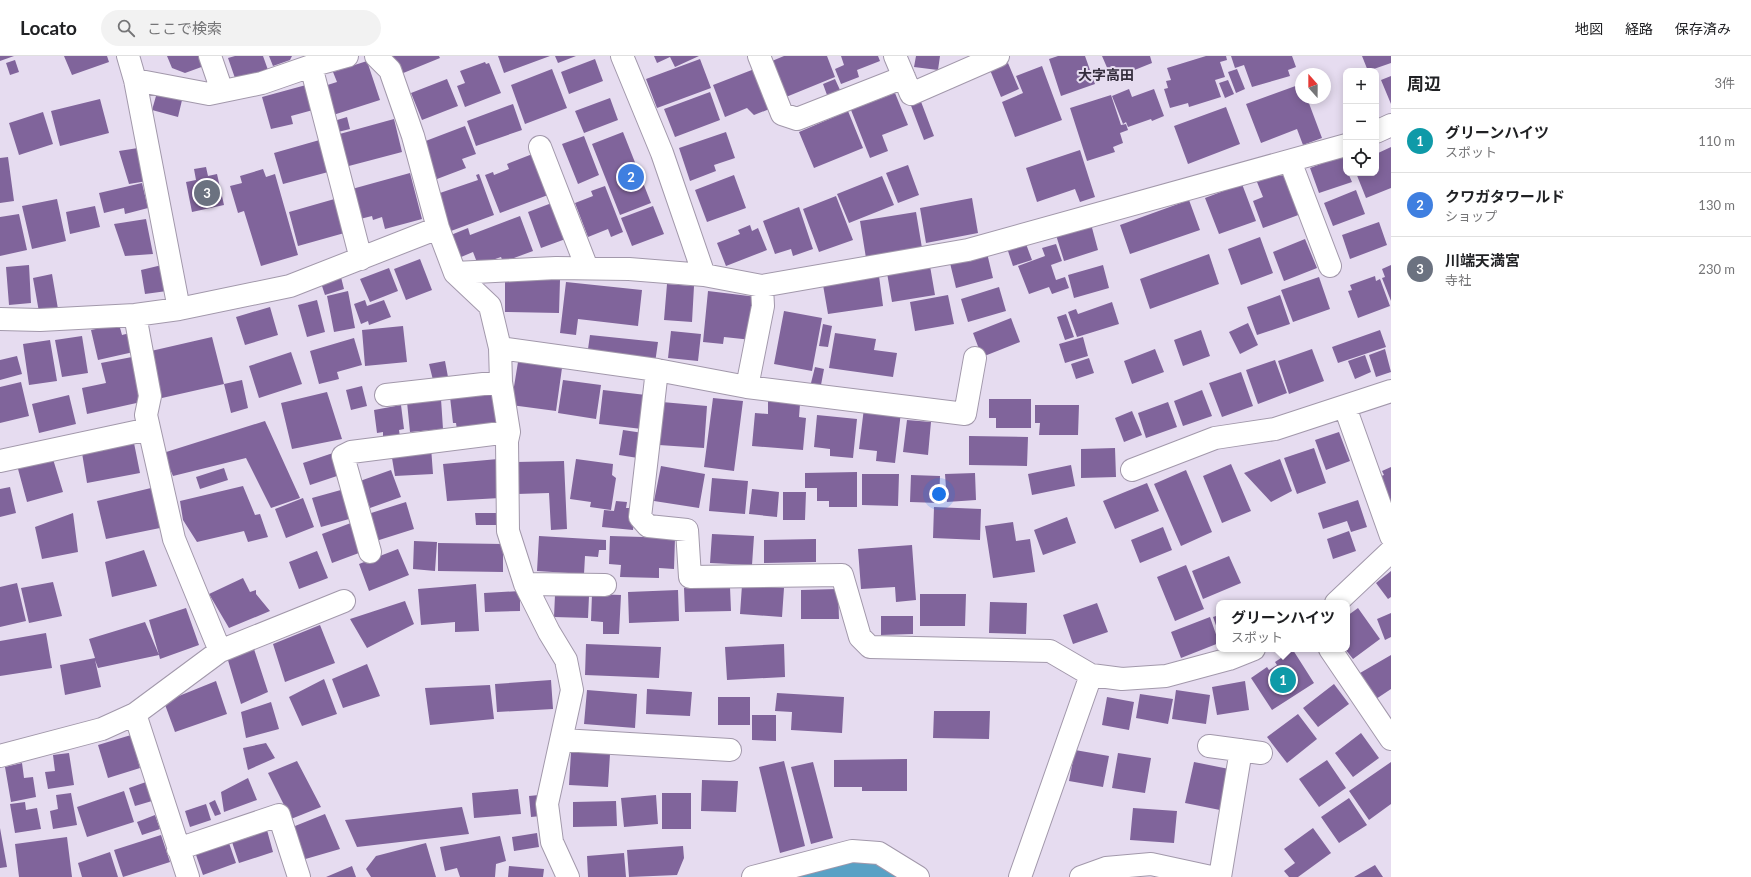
<!DOCTYPE html>
<html lang="ja">
<meta charset="utf-8">
<style>
body{margin:0;font-family:Lato,"Noto Sans JP",sans-serif;background:#f2f2f2;color:#202124}
.controls{position:absolute;right:12px;top:12px;display:grid;overflow:hidden;border-radius:8px;box-shadow:0 2px 10px #0003}
.controls button{width:36px;height:36px;display:grid;place-items:center;padding:0;border:0;border-bottom:1px solid #e0e0e0;background:#fff;color:#202124;font:20px sans-serif}
.compass{position:absolute;left:1295px;top:12px;width:36px;height:36px;border-radius:50%;background:#fff;box-shadow:0 2px 10px #0003;rotate:339deg}
.you{position:absolute;left:939px;top:438px;width:14px;height:14px;margin:-10px;border:3px solid #fff;border-radius:50%;background:#1a73e8;box-shadow:0 0 0 6px #1a73e833}
.badge{display:grid;place-items:center;width:26px;height:26px;border-radius:50%;background:#6155ce;color:#fff;font-size:13px;font-weight:700}
.pin{position:absolute;translate:-50% -50%;border:2px solid #fff;box-shadow:0 1px 4px #0006}
.popup{position:absolute;left:1216px;top:544px;width:134px;height:52px;box-sizing:border-box;display:grid;place-content:center;border-radius:8px;background:#fff;filter:drop-shadow(0 1px 3px #0005);font-size:13px;white-space:nowrap;color:#757577}
.popup b{font-size:15px;color:#202124}
.popup::after{content:'';position:absolute;left:50%;top:100%;margin-left:-8px;border:8px solid transparent;border-top-color:#fff}
.list{margin:0;padding:0;list-style:none}
h2{display:flex;justify-content:space-between;align-items:center;height:52px;margin:0;padding:0 16px;font-size:17px}
h2 small{font-size:13px;font-weight:400;color:#757577}
.list li{display:grid;grid-template-columns:26px 1fr auto;gap:12px;align-items:center;box-sizing:border-box;height:64px;padding:0 16px;border-top:1px solid #e0e0e0}
.list b{display:block;font-size:15px;white-space:nowrap}
.list p{margin:0;font-size:13px;white-space:nowrap;color:#757577}
.list em{font-size:13px;font-style:normal;color:#757577}
.icon{flex:none;width:22px;height:22px;fill:none;stroke:currentColor;stroke-width:2;stroke-linecap:round;stroke-linejoin:round}
.map{position:relative;flex:none;width:1391px;height:821px;overflow:hidden}
header{display:flex;align-items:center;gap:24px;box-sizing:border-box;height:56px;padding:0 20px;background:#fff;border-bottom:1px solid #e0e0e0}
header strong{font-size:19px}
nav{display:flex;gap:22px;margin-inline-start:auto;font-size:14px}
.search{width:280px;height:36px;background:#f2f2f2;display:flex;align-items:center;gap:10px;box-sizing:border-box;padding:0 14px;border-radius:22px;color:#757577;font-size:15px}
main{display:flex}
aside{flex:1;background:#fff}
.map>svg:first-child{display:block}
.lines{fill:none;stroke-linecap:round;stroke-linejoin:round}
.canal{stroke:#59a1c5;stroke-width:25}
.building{fill:#80649b}
.minor-casing{stroke:#a298ab;stroke-width:24}
.minor{stroke:#fff;stroke-width:22}
.labels{text-anchor:middle;stroke-width:4;stroke-linejoin:round;paint-order:stroke}
.quarter-label{font-size:14px;font-weight:bold;fill:#342d3c;stroke:#e6dcf0}
</style>
<header>
<strong>Locato</strong>
<div class="search"><svg class="icon" aria-label="search" viewBox="0 0 24 24"><circle cx="10" cy="10" r="6"/><path d="M15 15l6 6"/></svg>ここで検索</div>
<nav><a>地図</a><a>経路</a><a>保存済み</a></nav>
</header>
<main>
<div class="map">
<svg width="1391" height="821" viewBox="0 0 1391 821">
<rect width="100%" height="100%" fill="#e6dcf0"/>
<g class="lines">
<path class="canal" d="M810,821L867,809L886,821"/>
</g>
<path class="building" d="M0,0H14L0,5Z
M64,0H107L109,6L72,19Z
M167,0H204L207,9L185,17L172,12Z
M235,0H263L268,14L236,25L228,2Z
M269,0H292L290,4L273,10Z
M388,0H439L440,2L396,20Z
M498,0H550L504,17Z
M555,0H576L558,7Z
M654,0H699L675,11L670,1L657,7Z
M784,0H827L835,21L786,41L772,5Z
M841,0H878L880,5L857,14L859,21L841,28L835,13L844,9Z
M916,0H940L938,14L914,11Z
M1058,0H1085L1095,28L1061,40L1049,3Z
M1102,0H1150L1152,7L1112,23Z
M1206,0H1226L1227,4L1220,6L1225,21L1215,24L1221,41L1189,51L1188,47L1170,52L1164,33L1168,32L1166,25L1171,24L1167,12Z
M1231,0H1292L1296,11L1288,14L1290,20L1252,31L1244,9L1235,12Z
M1362,0H1391V7L1368,15Z
M595,3L603,25L569,38L561,16Z
M700,3L711,32L657,52L646,23Z
M15,4L19,16L10,19L6,7Z
M367,5L380,44L330,60L321,31L337,26L333,16Z
M485,6L486,8L489,7L501,37L465,51L457,30L465,27L460,15Z
M1008,7L1019,33L1001,41L990,14Z
M1042,10L1062,64L1015,81L1002,46L1023,37L1016,20Z
M757,12L772,52L754,59L747,52L725,61L713,29Z
M552,13L567,52L525,68L511,29Z
M1237,13L1245,33L1236,37L1228,16Z
M1391,20V48L1381,24Z
M447,23L458,50L422,64L411,37Z
M835,23L840,34L827,39L823,28Z
M1228,24L1234,38L1225,42L1219,27Z
M1301,28V42H1307L1322,82L1303,89L1297,73L1261,87L1246,48Z
M306,29L313,54L291,60L293,68L271,73L262,41Z
M158,33L183,40L178,61L152,54Z
M1129,33L1132,41L1154,33L1164,60L1152,65L1151,63L1128,71L1126,66L1123,68L1112,40Z
M710,36L720,64L675,81L664,53Z
M895,37L908,69L882,79L888,95L870,102L851,54Z
M1111,39L1121,69L1126,68L1128,74L1120,77L1123,87L1113,91L1115,96L1087,105L1070,52Z
M610,42L618,64L584,77L575,55Z
M100,43L109,77L60,90L51,55Z
M920,43L934,80L924,84L910,47Z
M513,48L522,74L476,90L467,65Z
M1226,51L1240,88L1188,108L1174,70Z
M848,55L863,92L814,112L799,76Z
M43,56L53,88L19,99L9,67Z
M347,61L350,73L338,76L334,65Z
M394,63L402,96L345,111L336,79Z
M465,70L476,98L462,103L466,112L437,123L423,86Z
M623,76L651,147L620,159L592,88Z
M726,76L735,102L714,109L716,115L690,125L679,92Z
M584,80L599,119L578,128L562,88Z
M323,83L332,115L283,128L274,97Z
M1391,91V132L1366,142L1356,117H1376V98Z
M138,92L147,125L129,128L119,95Z
M1080,94L1095,141L1080,146L1075,133L1037,146L1026,112Z
M535,97L548,139L500,157L485,119L493,116L494,119L509,113L507,108Z
M1342,100L1346,110V117H1348L1352,126L1319,137L1310,112Z
M8,101L14,145L0,147V102Z
M908,109L919,139L898,147L886,117Z
M206,111L208,120L217,118L224,149L192,156L186,126L196,124L194,113Z
M263,113L266,121L275,118L298,199L261,210L244,155L238,157L230,130L242,127L240,120Z
M1286,116L1301,158L1263,172L1253,145L1263,141L1257,126Z
M410,117L422,163L385,173L382,161L373,164L372,160L360,163L352,133Z
M479,118L494,159L451,175L449,169L445,170L437,138L478,124L476,119Z
M734,119L746,152L707,166L695,134Z
M882,120L894,149L849,167L837,138Z
M142,127L148,152L125,158L124,152L104,157L99,137Z
M1242,128L1256,165L1219,178L1205,142Z
M605,130L623,176L611,181L608,173L588,181L575,147L593,140L591,135Z
M1356,134L1365,158L1333,170L1324,147Z
M836,140L853,184L819,196L803,153Z
M338,142L348,176L298,190L289,156Z
M972,142L978,177L926,187L920,152Z
M57,143L66,185L32,193L22,150Z
M1189,144L1200,174L1130,198L1120,169Z
M557,145L571,181L541,192L528,156Z
M95,150L100,171L70,178L66,156Z
M653,150L664,178L632,190L621,162Z
M799,151L813,193L793,200L791,193L775,198L763,165Z
M916,156L922,192L866,202L860,165Z
M19,158L27,194L0,200V161Z
M520,160L533,195L503,206L501,201L478,209L473,196L454,204L446,181L468,172L470,179Z
M146,163L153,198L125,200L114,168Z
M1379,166L1387,189L1350,203L1342,179Z
M1091,168L1098,194L1064,205L1056,179Z
M750,169L752,175L758,172L767,194L726,210L717,187L740,178L738,174Z
M1260,181L1273,217L1241,229L1228,193Z
M1305,183L1317,212L1284,225L1273,196Z
M1026,188L1032,204L1013,210L1008,195Z
M1056,188L1062,205L1051,209L1056,224L1065,221L1069,232L1052,238L1049,231L1029,238L1018,210L1045,200L1042,192Z
M987,197L993,222L956,232L950,207Z
M1209,198L1219,228L1150,253L1140,223Z
M420,203L432,234L406,244L394,213Z
M29,209L31,247L9,249L6,211Z
M162,209L167,235L145,238L141,214Z
M1103,209L1109,232L1074,242L1068,219Z
M1391,209V245L1382,222L1385,221L1382,213Z
M930,210L935,239L892,246L887,217Z
M389,212L398,235L370,246L360,223Z
M52,218L58,253L39,256L33,222Z
M879,220L883,250L828,258L823,229Z
M1375,220L1376,225L1380,223L1390,250L1358,262L1348,235L1352,234L1350,229Z
M341,221L344,233L325,239L321,227Z
M1319,221L1330,253L1293,266L1281,234Z
M505,223L560,224L559,257L505,256Z
M566,226L642,234L638,270L578,263L576,279L560,277Z
M667,228L694,230L692,266L664,264Z
M999,231L1006,255L968,266L961,243Z
M348,235L355,272L334,276L327,240Z
M708,235L757,241L752,284L724,281L723,288L703,286Z
M948,239L954,268L915,275L910,246Z
M1280,239L1290,268L1257,279L1247,251Z
M317,244L325,276L307,281L298,249Z
M365,244L367,250L384,244L391,261L369,269L368,265L361,268L354,248Z
M1112,246L1119,268L1077,281L1068,256L1076,253L1078,258Z
M270,251L278,279L245,289L236,261Z
M784,255L822,262L812,315L774,308Z
M1066,258L1074,281L1065,284L1057,261Z
M1011,262L1020,286L982,301L973,277Z
M1248,267L1258,289L1240,298L1229,276Z
M119,268L122,279L134,276L138,295L98,304L91,274Z
M823,268L832,270L828,291L819,290Z
M403,270L407,306L365,310L362,274Z
M1201,274L1210,300L1183,310L1174,284Z
M1380,274L1386,291L1338,307L1332,291Z
M671,275L701,278L698,305L668,302Z
M835,277L876,283L874,294L897,297L893,321L829,312Z
M590,279L658,286L655,307L587,300Z
M82,280L88,317L62,321L55,284Z
M212,281L224,328L242,324L248,352L231,357L224,328L162,342L151,295Z
M1083,281L1088,300L1065,307L1059,288Z
M354,282L362,309L337,316L339,323L319,328L310,295Z
M50,284L57,325L29,329L23,288Z
M1155,293L1164,316L1132,328L1124,305Z
M1312,293L1324,325L1289,338L1278,305Z
M1385,293L1391,316L1376,321L1369,299Z
M291,296L302,328L259,342L249,310Z
M1365,299L1371,316L1355,323L1348,305Z
M17,300L22,318L0,324V304Z
M132,301L141,346L87,358L82,332L106,327L101,307Z
M1089,302L1094,317L1076,323L1071,308Z
M1275,304L1287,337L1258,348L1246,314Z
M445,305L448,321L433,324L429,308Z
M518,306L562,312L556,355L511,349Z
M815,311L824,313L821,329L811,327Z
M1241,316L1253,350L1222,361L1209,327Z
M563,324L601,329L596,363L558,357Z
M21,326L29,360L0,367V331Z
M362,330L367,350L351,354L346,334Z
M603,334L646,339L642,373L599,368Z
M1202,334L1212,360L1183,370L1174,345Z
M493,335L497,369L457,374L456,367H453L450,341Z
M327,336L342,383L292,393L281,347Z
M69,339L76,368L39,377L32,348Z
M713,342L743,345L734,415L704,411Z
M441,343L443,373L410,376L407,346Z
M989,343H1031V372H996V362H989Z
M768,345L800,348L799,361L806,362L803,394L752,390L755,357L768,358Z
M662,346L707,350L704,392L659,389Z
M1168,346L1177,371L1146,382L1138,357Z
M401,349L404,373L399,374L400,381L383,383V376L377,377L374,354Z
M1035,349H1079L1078,379H1039L1040,367H1035Z
M864,352L901,356L895,407L876,405L877,395L859,393Z
M1132,355L1142,379L1124,386L1115,362Z
M817,359L857,363L853,402L830,400V393L814,391Z
M907,364L931,366L928,399L903,396Z
M265,365L300,442L271,452L246,402L173,420L163,397Z
M623,374L643,377L638,402L619,399Z
M1339,376L1350,405L1326,414L1315,384Z
M969,380L1028,381L1027,410L969,409Z
M134,387L140,417L87,427L82,397Z
M431,391L433,418L395,420L391,396Z
M1115,392L1116,421L1081,422V393Z
M1314,392L1326,427L1297,438L1284,402Z
M333,397L340,419L310,429L303,407Z
M53,403L63,436L27,446L18,413Z
M498,403L500,442L447,445L443,408Z
M576,403L613,408L612,419L616,422L611,454L590,451L591,446L570,443Z
M1280,403L1292,435L1271,446L1244,417Z
M564,405L567,473L551,474L549,437L517,438L516,406Z
M1231,408L1251,455L1222,467L1203,420Z
M1071,409L1075,430L1032,439L1028,418Z
M661,410L705,418L699,452L654,445Z
M1391,411V449L1376,422L1384,419L1382,415Z
M224,412L228,424L200,433L196,421Z
M391,414L401,441L370,452L360,425Z
M1186,414L1212,476L1181,490L1154,428Z
M857,416V451H829V445H817V432H805V417Z
M975,417L976,444L947,446L945,418Z
M862,418H899L898,450L862,449Z
M911,419L940,420L939,447L910,446Z
M712,422L748,425L745,458L709,455Z
M1147,427L1159,455L1115,473L1103,445Z
M243,430L255,459L260,458L268,481L248,486L244,475L197,486L183,464L180,445Z
M10,431L16,457L0,461V433Z
M151,432L160,472L106,483L97,445Z
M348,432L356,461L321,471L312,442Z
M752,433L779,436L777,461L749,458Z
M783,436H806L805,464H783Z
M303,442L314,471L286,482L275,453Z
M1358,444L1367,471L1351,476L1347,465L1323,473L1318,457Z
M616,445L627,446L626,452H635L633,474L602,471L604,454L614,455Z
M406,446L414,473L376,485L368,458Z
M934,451L981,453L980,484L933,482Z
M73,457L78,496L42,503L35,471Z
M475,457H496V469H476Z
M1067,461L1076,487L1043,499L1034,474Z
M356,465L367,494L332,507L322,478Z
M1013,466L1016,485L1030,483L1035,516L993,522L985,470Z
M1163,471L1172,494L1140,507L1131,484Z
M1349,475L1356,495L1333,503L1327,483Z
M712,478L754,480L752,509L710,507Z
M539,480L606,484V494H599L598,501L585,500L584,518L537,515Z
M610,480L675,482L674,513L659,512V522L620,521L621,509L609,508Z
M816,483V506L764,507V484Z
M414,485L437,486L435,515L413,513Z
M438,487L503,488V516L438,515Z
M912,489L916,544L896,546L895,531L861,533L858,493Z
M398,493L409,519L369,535L359,508Z
M144,494L157,530L112,541L105,506Z
M317,495L328,522L299,533L289,506Z
M1229,500L1241,527L1203,543L1192,515Z
M1186,509L1204,553L1175,565L1157,521Z
M1391,515V541L1388,543L1376,527Z
M243,522L250,536L256,534V538L270,555L229,572L209,538Z
M53,526L62,560L29,567L21,532Z
M17,527L26,565L0,571V531Z
M476,528L479,575L455,576V566L421,569L418,533Z
M742,529L784,532L782,561L740,558Z
M730,531L731,555L685,556L684,532Z
M838,533L839,563H801V534Z
M678,534L679,565L629,567L628,536Z
M520,535V555L485,556L484,537Z
M592,538L621,539L619,578H603V566L591,565Z
M920,538H966L965,570H920Z
M555,539L589,540L588,562L554,561Z
M405,545L414,568L367,592L350,563Z
M990,546L1027,547L1026,578L989,577Z
M1097,547L1108,576L1073,588L1063,559Z
M186,552L199,589L160,603L159,599L98,612L95,604L101,631L65,639L60,609L95,602L89,583L145,566L159,599L149,564Z
M1358,552L1380,583L1353,603L1345,593H1347V560Z
M1391,557V581L1385,584L1377,563Z
M1219,559V578L1213,561Z
M881,560H913V578L881,579Z
M1210,561L1219,587L1181,602L1171,576Z
M320,569L335,607L285,626L273,588Z
M46,577L52,612L0,620V585Z
M586,588L661,591L659,622L585,619Z
M784,588L785,621L727,624L725,591Z
M254,593L268,636L241,648L227,601Z
M1293,594L1314,627L1272,654L1251,622L1267,611L1269,614L1277,609L1275,606Z
M1391,599V633L1376,643L1360,617Z
M367,608L380,640L343,652L332,623Z
M324,623L337,658L302,670L289,641Z
M551,624L553,653L497,656L495,628Z
M216,625L227,658L175,676L164,646Z
M1245,625L1249,654L1217,659L1212,631Z
M1334,628L1349,648L1318,671L1303,652Z
M490,629L494,663L430,669L425,632Z
M647,633L692,636L690,660L646,658Z
M587,634L637,638L635,672L584,668Z
M1176,634L1210,639L1206,668L1172,663Z
M777,637L844,641L842,677L791,674L792,656L775,655Z
M1140,638L1173,643L1168,668L1136,662Z
M718,641H750V669H718Z
M1107,641L1134,646L1129,674L1102,669Z
M271,646L279,673L246,682L241,656Z
M934,655H990L989,683L933,682Z
M1298,658L1317,683L1287,707L1267,681Z
M752,659H776V685L752,684Z
M1361,677L1379,702L1353,721L1335,697Z
M131,679L140,712L108,722L98,689Z
M266,687L275,702L248,714L243,692Z
M1075,694L1109,700L1103,731L1069,725Z
M571,696L610,698L608,731L569,729Z
M69,697L74,729L48,733L45,716L55,715L53,699Z
M1118,697L1151,702L1145,737L1112,732Z
M907,703V735H862V731H834V704Z
M1327,704L1346,732L1319,751L1299,723Z
M297,705L321,751L291,763L268,717Z
M784,705L805,790L780,797L759,711Z
M813,706L833,782L811,788L791,711Z
M1194,706L1234,714L1225,755L1185,747Z
M1391,706V748L1369,764L1349,735Z
M22,707L24,722L33,721L36,741L11,746L5,711Z
M248,722L257,744L224,756L221,736Z
M702,724L738,725L736,756L701,755Z
M146,726L152,745L135,750L129,732Z
M518,733L521,758L474,762L472,737Z
M124,735L134,766L87,781L77,751Z
M71,737L77,769L53,773L50,755L58,753L56,739Z
M662,737H691V773H662Z
M539,739L541,760L531,761L529,740Z
M656,739L658,768L624,771L621,742Z
M1349,742L1367,769L1339,787L1321,761Z
M215,744L221,758L215,760L209,747Z
M616,745L617,770L573,771V746Z
M25,746L26,754L37,752L41,773L15,777L10,748Z
M206,748L211,764L190,771L185,755Z
M462,751L469,778L357,791L345,764Z
M1133,752L1177,755L1174,787L1130,784Z
M325,758L340,793L302,804L290,772Z
M155,759L160,773L142,779L137,766Z
M0,772L7,811L0,812Z
M1313,772L1331,797L1298,821H1289L1284,815L1295,807L1284,793Z
M267,774L273,796L239,807L232,786Z
M537,777L539,791L514,795L512,781Z
M161,779L170,806L123,821L114,794Z
M500,780L506,805L496,808L495,821H460L457,812L445,815L440,791Z
M67,781L72,821H19L15,788Z
M229,787L236,807L203,819L196,799Z
M426,787L436,821H371L366,813L376,800Z
M683,790L684,802L677,819L629,821L627,794Z
M110,796L118,821H82L78,807Z
M624,797L626,821H588L587,800Z
M1375,809L1383,821H1354Z
M352,810L356,821H326Z
M509,810L544,813L543,821H508Z"/>
<g class="lines">
<g class="minor-casing">
<path id="minor" d="M128,0L135,24L179,253
M210,0L222,35
M376,0L390,14L413,80L438,172L455,217L490,250L500,292L501,326L509,376L507,385L508,475L525,528L549,576L566,604L572,634L547,748L552,786L568,821
M622,0L662,97L704,219L762,230L968,194L1346,89
M759,0L782,58L797,63L904,21
M895,0L911,38L998,0
M311,10L361,203
M135,24L209,38L262,27L311,10L347,0
M1376,76L1391,69
M540,91L587,212
M1290,105L1330,210
M455,217L556,212L629,213L704,219
M0,263L40,264L135,259L179,253L290,230L438,172
M500,292L657,314L747,331L763,250L762,230
M657,314L640,461L648,470L687,474L690,521L842,519L860,581L870,591L1050,595L1091,619L1122,623L1166,620L1229,603L1254,593
M747,331L965,358L975,302
M386,339L501,326
M1345,351L1391,480
M0,405L149,373
M1132,414L1215,382L1275,373L1391,335
M370,496L343,400L351,396L509,376
M525,528L605,529
M1336,547L1391,495
M1330,593L1391,683
M220,595L344,545
M135,658L188,821
M562,684L730,694
M1209,690L1261,697
M0,700L102,673L135,658L220,595L174,483L146,359L150,340L135,259
M178,793L279,759L299,821
M753,821L852,795L879,797L918,821
M1020,821L1091,619
M1081,821L1106,812L1151,808L1211,821
M1220,821L1241,694"/>
</g>
<use href="#minor" class="minor"/>
</g>
<g class="labels">
<g class="quarter-label">
<text x="1106" y="24">大字高田</text>
</g>
</g>
</svg>
<div class="controls">
<button>+</button>
<button>−</button>
<button><svg class="icon" aria-label="locate" viewBox="0 0 24 24"><circle cx="12" cy="12" r="6"/><path d="M12 2v4M12 18v4M2 12h4M18 12h4"/></svg></button>
</div>
<svg class="compass" viewBox="-18 -18 36 36"><path d="M0-13l5 13h-10z" fill="#e53935"/><path d="M0 13l5-13h-10z" fill="#757577"/></svg>
<div class="you"></div>
<div class="pin badge" style="left:1283px;top:624px;background:#0f9aa8">1</div>
<div class="popup"><b>グリーンハイツ</b>スポット</div>
<div class="pin badge" style="left:631px;top:121px;background:#3f7fe0">2</div>
<div class="pin badge" style="left:207px;top:137px;background:#6b7280">3</div>
</div>
<aside>
<h2>周辺<small>3件</small></h2>
<ul class="list">
<li><span class="badge" style="background:#0f9aa8">1</span><div><b>グリーンハイツ</b><p>スポット</p></div><em>110 m</em></li>
<li><span class="badge" style="background:#3f7fe0">2</span><div><b>クワガタワールド</b><p>ショップ</p></div><em>130 m</em></li>
<li><span class="badge" style="background:#6b7280">3</span><div><b>川端天満宮</b><p>寺社</p></div><em>230 m</em></li>
</ul>
</aside>
</main>
